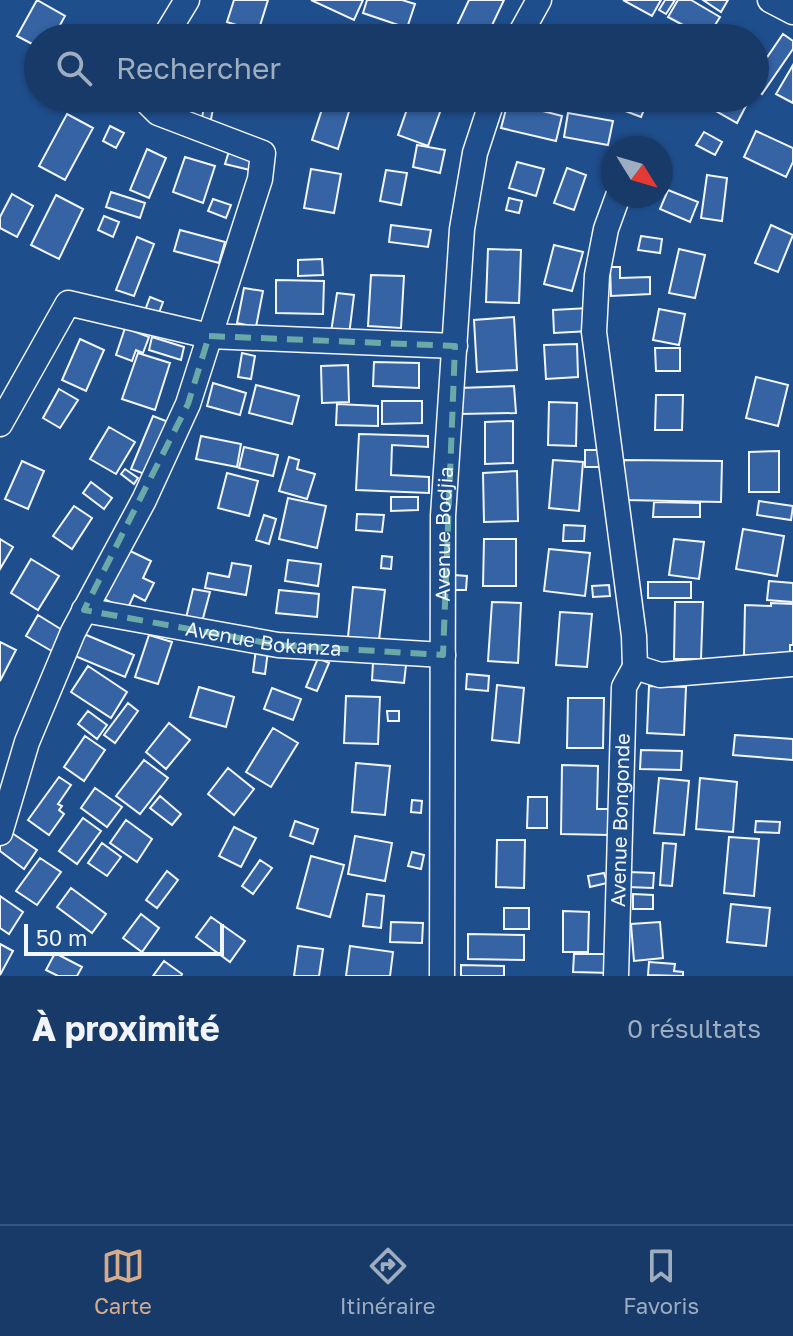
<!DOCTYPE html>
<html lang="fr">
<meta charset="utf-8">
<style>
body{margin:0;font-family:"Golos Text",sans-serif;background:#244571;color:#f1f3f6}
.compass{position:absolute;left:601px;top:136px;width:72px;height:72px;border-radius:50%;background:#173a69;box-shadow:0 2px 6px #0004;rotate:127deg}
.scale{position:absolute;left:24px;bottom:20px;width:200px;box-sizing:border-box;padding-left:8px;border:4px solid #f2f6ff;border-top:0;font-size:22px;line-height:28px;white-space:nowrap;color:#f2f6ff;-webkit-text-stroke:6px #1f4e8c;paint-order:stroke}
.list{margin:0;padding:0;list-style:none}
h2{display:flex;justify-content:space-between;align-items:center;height:104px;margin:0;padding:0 32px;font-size:34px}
h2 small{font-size:26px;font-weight:400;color:#9eadc0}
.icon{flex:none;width:44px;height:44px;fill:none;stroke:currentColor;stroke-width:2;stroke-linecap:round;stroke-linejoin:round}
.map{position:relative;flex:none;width:793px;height:976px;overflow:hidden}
.search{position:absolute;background:#173a69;box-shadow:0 2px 6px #0004;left:24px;right:24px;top:24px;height:88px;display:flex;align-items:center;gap:20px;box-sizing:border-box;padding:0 28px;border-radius:44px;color:#9eadc0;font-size:30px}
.sheet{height:248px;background:#173a69}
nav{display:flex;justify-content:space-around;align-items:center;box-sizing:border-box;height:112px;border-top:2px solid #36547d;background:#173a69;font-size:22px;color:#9eadc0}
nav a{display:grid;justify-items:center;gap:4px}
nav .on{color:#d6ab8b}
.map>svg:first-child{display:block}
.building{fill:#3563a3;stroke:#f2f6ff;stroke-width:2}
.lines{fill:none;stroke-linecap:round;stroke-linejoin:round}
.street-casing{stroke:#f2f6ff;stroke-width:27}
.street{stroke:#1f4e8c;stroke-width:24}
.marked{fill:none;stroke:#6aa9a8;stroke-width:6;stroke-dasharray:16 10;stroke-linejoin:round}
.labels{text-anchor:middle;stroke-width:6;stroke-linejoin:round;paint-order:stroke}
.street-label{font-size:20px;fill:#f2f6ff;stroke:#1f4e8c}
</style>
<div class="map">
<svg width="793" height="976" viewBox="0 0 793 976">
<rect width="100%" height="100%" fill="#1f4e8c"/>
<path class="building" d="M37,0L65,16L53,38H38V47L17,36Z
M234,0H268L258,32L227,22Z
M311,0H363L354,20Z
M367,0H402L415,4L407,28L363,13Z
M469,0H504L486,38L452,36Z
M623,0H661L652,16Z
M665,0H675L666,14L659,10Z
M678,0H691L720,17L707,38L668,17Z
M703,0H728L721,12Z
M783,34L793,41V49L762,94L755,89V75Z
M793,65V103L776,94Z
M206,98H226L225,101L215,99L210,124L201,122Z
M411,98H445L428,146L398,135Z
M630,98H649L641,117L625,111Z
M688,98H720L713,111Z
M723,98H740L748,102L737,123L716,111Z
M325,100L350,108L338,149L312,140Z
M508,102L562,116L556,141L501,128Z
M568,113L613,121L608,145L564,137Z
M67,114L93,128L65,180L39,166Z
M110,126L124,133L116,148L103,141Z
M756,131L793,148V162L786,177L744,157Z
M704,132L722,142L715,155L696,145Z
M417,145L445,150L440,173L413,167Z
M147,149L166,158L149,198L130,190Z
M229,151L257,158L254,171L225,164Z
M185,157L215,166L203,203L173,192Z
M517,162L544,169L536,196L509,188Z
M567,168L586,175L574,210L554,203Z
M311,169L341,174L334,213L304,208Z
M386,170L407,173L401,205L380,201Z
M707,175L727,178L722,221L701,218Z
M668,190L698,202L690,222L660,209Z
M111,192L145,203L140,218L106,207Z
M12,194L33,206L17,237L0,228V217Z
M56,195L83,209L59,259L31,245Z
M509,198L522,201L519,213L506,210Z
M213,199L231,205L226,218L208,211Z
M104,216L119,222L113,237L98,230Z
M391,225L431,230L428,247L389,242Z
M771,225L793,235L778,272L755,263Z
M180,230L225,242L219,263L174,251Z
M641,236L662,239L660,253L638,250Z
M137,237L154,244L134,296L116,290Z
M554,245L583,252L572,291L544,284Z
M488,249L521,250L519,303L486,302Z
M679,249L705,255L695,298L669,293Z
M322,259L323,275L298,276V260Z
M610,267H620V278L650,277V294L611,296Z
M371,275L404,276L401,328L368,326Z
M276,280L324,281L323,314L276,313Z
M244,288L263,291L256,327L237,323Z
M337,293L354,295L349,335L331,332Z
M150,297L163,302L157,318L144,313Z
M589,308L590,331L554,333L553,310Z
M659,309L685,314L679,345L653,340Z
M514,317L517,370L477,372L474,320Z
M125,328L149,337L143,353L136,350L132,361L116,355Z
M152,337L184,347L181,360L149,350Z
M80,339L104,350L86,391L62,380Z
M577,344L578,377L546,379L544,345Z
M655,348H680V371H656Z
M138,353L170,363L155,410L122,399Z
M242,353L255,356L251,379L238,377Z
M374,362L419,363V388L373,386Z
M348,365L349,402L322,403L321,366Z
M756,377L788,385L778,426L746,418Z
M213,383L246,393L240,415L207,406Z
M256,385L299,396L292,424L249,413Z
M514,386L516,413L460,414L459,388Z
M59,389L78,400L60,428L43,418Z
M656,395H683L682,430H655Z
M382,401H422V423L382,424Z
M549,402L577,403L576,446L548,445Z
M337,404L378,406V426L336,425Z
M153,416L171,423L150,476L131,469Z
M513,421V463L485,464V422Z
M109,427L135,442L116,474L90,459Z
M359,434L428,436V447L392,445L391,475L429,477V493L356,490Z
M201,436L241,444L237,467L196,459Z
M244,447L278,455L273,476L239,468Z
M585,450H607V467H585Z
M779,451V492H749V452Z
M289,457L299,460L297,469L315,474L307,499L279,491Z
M553,460L583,462L579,511L549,508Z
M624,460L722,461L721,502L624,500Z
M22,461L44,471L28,509L5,499Z
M125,469L138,478L134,484L121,474Z
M517,471L518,521L484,522L483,473Z
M227,473L258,481L249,516L218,508Z
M91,482L112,498L104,509L83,493Z
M391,497H418V510L391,511Z
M288,498L326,506L317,548L279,539Z
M759,501L793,506L791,520L757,515Z
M654,502L700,503V517H653Z
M74,506L92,518L72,549L53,536Z
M357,514L384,515L382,532L356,530Z
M264,515L276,519L269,544L256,540Z
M564,525L585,526L584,541H563Z
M743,529L784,536L777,576L736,569Z
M0,539L13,547L0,569Z
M484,539H516V586H483Z
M674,539L704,542L699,579L669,575Z
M126,549L151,561L143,578L154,583L145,601L134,595L127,610L102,598Z
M549,549L590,553L585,596L544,591Z
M382,556L392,557L391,569L381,568Z
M31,559L59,576L38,610L11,593Z
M288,560L321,564L318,586L285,581Z
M232,563L251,566L246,595L205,588L208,573L229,577Z
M454,575L467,576L466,590H453Z
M769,581L793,583V602L767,600Z
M648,582H691V598H648Z
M609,585L610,596L593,597L592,586Z
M353,587L385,590L379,640L348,637Z
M193,589L210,592L202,622L186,618Z
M279,590L319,594L317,617L276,613Z
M492,602L521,603L518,663L488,661Z
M675,602H703L701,659H674Z
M771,603L793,604V645H790V656L744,655L745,605L771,606Z
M560,612L592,614L587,667L556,665Z
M38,615L67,633L55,653L26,636Z
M84,634L134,655L125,677L75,656Z
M149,635L172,642L158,684L135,677Z
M0,642L16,650L0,681Z
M256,649L268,651L265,674L253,672Z
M318,658L329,663L317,691L306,687Z
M373,663L406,665L404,683L372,680Z
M88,666L127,692L111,718L71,692Z
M467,674L489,676L488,691L466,689Z
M497,685L524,688L519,743L492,740Z
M649,686L686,687L684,735L647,733Z
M199,687L234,697L226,727L190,717Z
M272,688L301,699L293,720L264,709Z
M346,696L380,697L378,744L344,743Z
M568,698H604L603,748H567Z
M128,703L138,711L115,743L104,735Z
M88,711L107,725L97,739L78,724Z
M387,711H399V721H388Z
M169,723L190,740L166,769L146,752Z
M273,728L298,743L271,787L246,772Z
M735,735L793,739V760L733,755Z
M85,736L105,750L84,781L64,767Z
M641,750L682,751L681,770L640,769Z
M144,760L168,778L140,814L116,796Z
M356,763L390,766L385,815L352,812Z
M562,765L598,766L597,809H610L609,835L561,834Z
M228,768L254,789L234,815L208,794Z
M59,777L71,785L58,804L62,806L59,810L64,814L49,835L28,820Z
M659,778L689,781L684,835L654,833Z
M700,778L737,782L733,832L696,829Z
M95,788L122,807L107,827L81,808Z
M160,796L181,814L172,825L150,808Z
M528,797H547V828H527Z
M412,800L422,801L421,813L411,812Z
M83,818L101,831L77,864L59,851Z
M126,820L152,839L137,862L110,843Z
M295,821L318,829L313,844L290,836Z
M756,821L780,822L779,833L755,832Z
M234,827L256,838L241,867L219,856Z
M9,831L37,850L24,869L0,851V845Z
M355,836L392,843L385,881L348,874Z
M729,837L759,839L754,896L724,893Z
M497,840H525L524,888L496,887Z
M102,843L121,857L107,876L88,863Z
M663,843L676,844L672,886L660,885Z
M412,852L424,855L421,869L408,866Z
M311,856L344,865L330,917L297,908Z
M40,858L61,872L37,905L16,891Z
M260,860L272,868L253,894L242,886Z
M167,871L178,880L157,908L146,900Z
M628,872L654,873L653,888L628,887Z
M604,873L607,883L590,887L588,876Z
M71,888L106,914L92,933L57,907Z
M367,894L384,896L381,928L363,926Z
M633,894L653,895V909H633Z
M0,896L23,912L9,934L0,928Z
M731,904L770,908L766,946L727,942Z
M504,908H529V929H504Z
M563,911L589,912L588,952H563Z
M141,914L159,928L142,952L123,938Z
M211,917L245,941L230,962L196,937Z
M391,922L423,923L422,943L390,942Z
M660,922L663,958L634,961L631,924Z
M468,934L524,935V960L468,959Z
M0,944L13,951L0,975Z
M298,946L323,949L319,976H294Z
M350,946L393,952L390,976H346Z
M55,953L82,967L77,976H58L46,970Z
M574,954H611V973L573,972Z
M164,961L182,974L181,976H153Z
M649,962L675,964L674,971L683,972V976L648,975Z
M461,965L504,966V976H461Z"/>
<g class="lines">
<g class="street-casing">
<g id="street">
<path d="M770,0L793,12"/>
<path d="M164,38L187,0"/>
<path d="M518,38L539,0"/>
<path d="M618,196L606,229L597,275L594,332L634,636L635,667"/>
<path d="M0,424L68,303L209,336L455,346"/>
<path id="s1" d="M84,610L278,645L443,655"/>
<path d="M635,667L660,675L793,664"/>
<path d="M0,833L27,742L73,632L144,500L188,404L260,179L263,153L158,113L143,98"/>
<path id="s2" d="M442,976L443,516L462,229L475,153L493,98"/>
<path id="s3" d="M616,976L624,687L635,667"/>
</g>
</g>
<use href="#street" class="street"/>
</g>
<path class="marked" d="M209,336L455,346L443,655L278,645L84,610L188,404Z"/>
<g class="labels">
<g class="street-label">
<text dy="7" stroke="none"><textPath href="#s2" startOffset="442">Avenue Bodjia</textPath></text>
<text dy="7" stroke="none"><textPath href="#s1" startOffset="182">Avenue Bokanza</textPath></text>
<text dy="7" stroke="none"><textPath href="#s3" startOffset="156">Avenue Bongonde</textPath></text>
</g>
</g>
</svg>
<svg class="compass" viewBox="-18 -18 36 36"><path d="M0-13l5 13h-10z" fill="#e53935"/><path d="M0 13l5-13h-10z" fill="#9eadc0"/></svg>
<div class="scale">50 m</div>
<div class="search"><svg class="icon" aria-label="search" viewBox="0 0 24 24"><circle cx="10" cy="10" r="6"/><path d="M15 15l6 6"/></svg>Rechercher</div>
</div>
<section class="sheet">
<h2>À proximité<small>0 résultats</small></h2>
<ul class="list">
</ul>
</section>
<nav>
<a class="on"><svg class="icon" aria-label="map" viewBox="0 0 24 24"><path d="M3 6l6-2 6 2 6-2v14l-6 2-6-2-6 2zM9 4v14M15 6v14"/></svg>Carte</a>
<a><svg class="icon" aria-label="directions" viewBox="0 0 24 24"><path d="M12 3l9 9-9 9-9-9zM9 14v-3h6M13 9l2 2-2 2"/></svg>Itinéraire</a>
<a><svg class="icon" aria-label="saved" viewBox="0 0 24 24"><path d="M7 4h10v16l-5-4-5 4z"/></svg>Favoris</a>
</nav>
